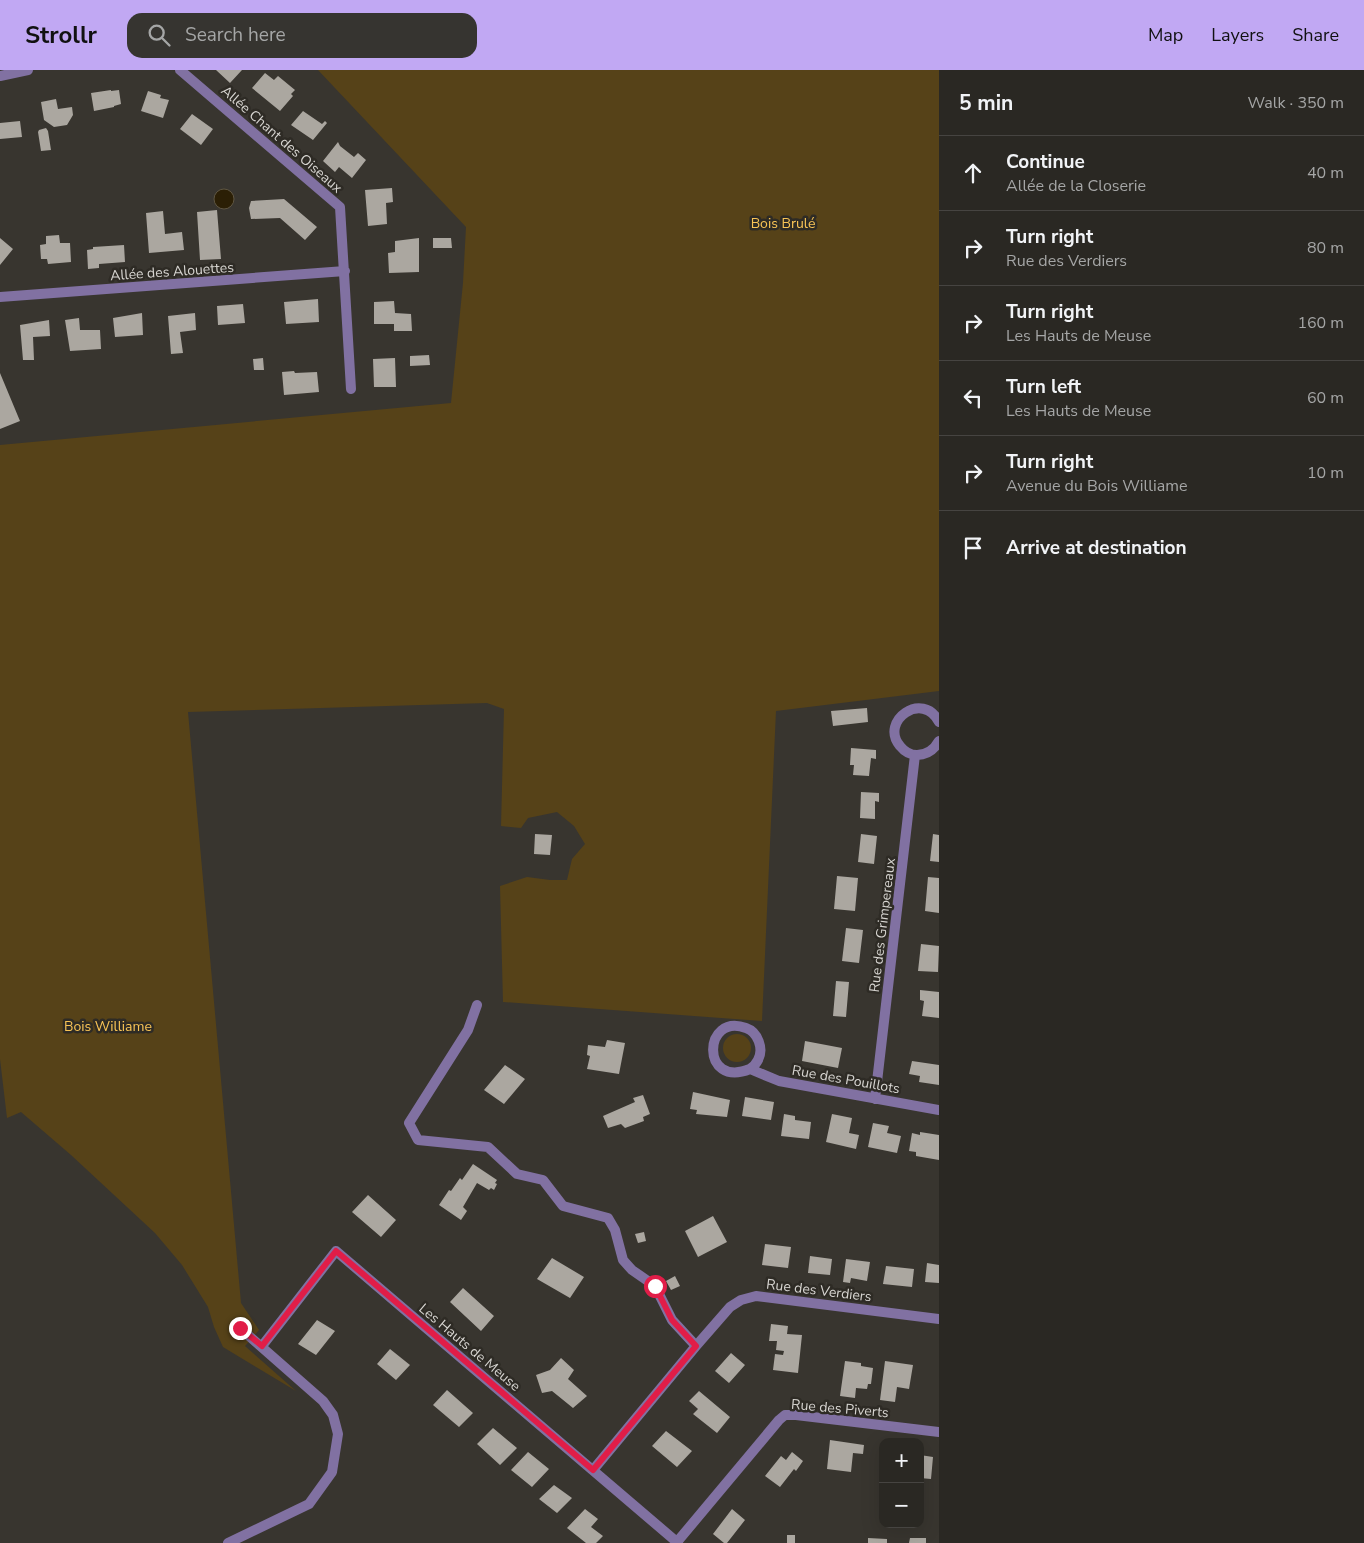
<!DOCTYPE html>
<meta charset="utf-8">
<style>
body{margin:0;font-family:"Nunito Sans",sans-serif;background:#363430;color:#f1f3f6}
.controls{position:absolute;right:15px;bottom:15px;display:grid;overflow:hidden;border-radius:10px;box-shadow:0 5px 20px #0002}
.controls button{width:45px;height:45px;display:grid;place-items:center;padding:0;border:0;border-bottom:1px solid #464441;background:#2a2823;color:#f1f3f6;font:25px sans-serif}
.stop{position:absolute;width:15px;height:15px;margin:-11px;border:4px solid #e11d48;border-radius:50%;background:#fff}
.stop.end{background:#e11d48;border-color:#fff;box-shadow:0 1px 5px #0008}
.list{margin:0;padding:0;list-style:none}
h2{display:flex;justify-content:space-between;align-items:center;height:65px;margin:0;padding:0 20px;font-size:21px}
h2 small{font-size:16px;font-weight:400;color:#a5a6a6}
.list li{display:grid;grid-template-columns:32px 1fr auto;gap:15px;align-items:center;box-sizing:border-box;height:75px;padding:0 20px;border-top:1px solid #464441}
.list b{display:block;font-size:19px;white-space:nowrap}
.list p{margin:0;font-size:16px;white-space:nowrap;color:#a5a6a6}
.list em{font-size:16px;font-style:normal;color:#a5a6a6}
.icon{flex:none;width:28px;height:28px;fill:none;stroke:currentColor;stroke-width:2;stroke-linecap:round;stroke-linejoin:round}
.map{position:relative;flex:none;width:939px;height:1473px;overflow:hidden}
header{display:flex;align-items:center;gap:30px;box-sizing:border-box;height:70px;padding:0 25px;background:#c1a8f3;color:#111}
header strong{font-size:24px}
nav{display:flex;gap:28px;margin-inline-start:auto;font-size:18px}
.search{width:350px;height:45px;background:#363430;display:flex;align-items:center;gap:12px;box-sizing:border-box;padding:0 18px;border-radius:15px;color:#a5a6a6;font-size:19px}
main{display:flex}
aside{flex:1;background:#2a2823}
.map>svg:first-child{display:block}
.green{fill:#564218}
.water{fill:#2b1f05;stroke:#5f5642}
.building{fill:#aba7a0}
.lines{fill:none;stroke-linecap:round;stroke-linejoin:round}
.minor{stroke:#8171a2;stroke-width:10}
.route{stroke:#e11d48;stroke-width:6}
.labels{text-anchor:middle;stroke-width:5;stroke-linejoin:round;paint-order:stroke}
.street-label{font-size:14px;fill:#d7d5d1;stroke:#2e2b25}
.park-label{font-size:14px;fill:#f9c455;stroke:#2e2b25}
</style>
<header>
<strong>Strollr</strong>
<div class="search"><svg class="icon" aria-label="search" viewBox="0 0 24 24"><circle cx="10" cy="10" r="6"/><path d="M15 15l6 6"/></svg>Search here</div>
<nav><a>Map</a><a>Layers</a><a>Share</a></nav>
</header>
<main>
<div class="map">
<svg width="939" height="1473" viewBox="0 0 939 1473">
<rect width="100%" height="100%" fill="#38352f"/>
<path class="green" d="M318,0H939V621L776,641L762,951L503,932L500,816L527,807L550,810H567L572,789L585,774L574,756L557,742L528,748L521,758L501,756L504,639L487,633L188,642L241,1233L259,1260L245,1276L296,1321L223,1277L214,1257L208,1237L182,1195L155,1163L71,1085L21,1042L7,1048L0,989V375L451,333L463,213L466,157Z
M723 978a14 14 0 1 1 28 0a14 14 0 1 1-28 0Z"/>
<path class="water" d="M214 129a10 10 0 1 1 20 0a10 10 0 1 1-20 0Z"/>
<path class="building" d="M216,0H242L230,13Z
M265,3L274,10L278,6L295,20L291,24L293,26L280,41L252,18Z
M111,20V21L119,20L121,34L114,36V37L94,41L91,23Z
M148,21L161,25L160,28L169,30L163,48L141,41Z
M56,29L58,39L72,37L73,45L67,55L54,57L44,50L41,32Z
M303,41L322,54L325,51L327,53L313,70L291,55Z
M192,44L213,59L201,75L180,59Z
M20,51L22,67L0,69V53Z
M46,58L48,61L51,80L41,81L38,62L39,60Z
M338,72L340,76L354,87L358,83L366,90L352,108L339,97L335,102L323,91Z
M392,118L393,132L386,133L387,154L368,156L365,120Z
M284,129L317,157L305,170L280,148L251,149L249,138L251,131Z
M217,140L221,189L200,190L197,142Z
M163,141L165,164L182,162L184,180L149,183L146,143Z
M59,165L60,173H70L71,192L48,194L47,189H41L40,175L46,174V166Z
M0,168L13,179L0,195Z
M419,168V202L389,203L388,183L395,182V171Z
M433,168H451L452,178H433Z
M124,175L125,192L99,194V198L88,199L87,180L93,179V177Z
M318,229L319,252L286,254L284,232Z
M394,231L395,243L411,244L412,261H394V254H374V232Z
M243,234L245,253L218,255L217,236Z
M142,243L143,265L115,267L113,248Z
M195,243L196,260L180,262L183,283L171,284L168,246Z
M79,248L80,260H100L101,279L70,281L65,250Z
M49,250L50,266L33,267L34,290H23L20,255Z
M429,285L430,295L410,296V286Z
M263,288L264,300H254L253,289Z
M395,288L396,317H374L373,289Z
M294,301L295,303L317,302L319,322L284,325L282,302Z
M0,303L20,351L0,359Z
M867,638L868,652L833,656L831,641Z
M851,678L876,680V689L871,688L869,706L853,705L854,695H850Z
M861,722L879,723V732L875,731V749L860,748Z
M535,764L552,765L550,785L534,784Z
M861,764L877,766L874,794L858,792Z
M933,764L939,765V792L930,791Z
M837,806L858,808L855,841L834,839Z
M928,807L939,808V843L925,841Z
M846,858L863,860L859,893L842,891Z
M921,874L939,876L938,902L918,901Z
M836,911L849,912L846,947L833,946Z
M920,920L939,922V948L922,946L924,931L920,930Z
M607,970L625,973L619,1004L587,999L590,986L587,985L588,975L605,977Z
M805,971L842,978L838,998L802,991Z
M912,991L939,995V1015L919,1012L920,1006L909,1004Z
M505,995L525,1009L504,1034L484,1020Z
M693,1022L730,1030L727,1047L696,1044L697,1040L690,1039Z
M643,1025L650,1044L643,1047L644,1051L625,1058L621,1054L608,1058L603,1046L635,1032L633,1028Z
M745,1027L774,1032L771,1050L742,1046Z
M784,1044L795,1046V1050L811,1052L809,1069L781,1066Z
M832,1044L852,1048L849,1063L859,1065L856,1079L826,1072Z
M873,1053L889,1056L887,1063L901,1066L897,1083L868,1077Z
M920,1062L939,1065V1090L916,1086V1082L909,1081L912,1063L920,1065Z
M473,1094L497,1110L495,1113L497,1114L494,1120L491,1118L489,1120L477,1113L463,1137L467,1141L461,1150L439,1135L449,1120L451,1121L460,1108L462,1110Z
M368,1125L396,1150L381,1167L352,1142Z
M713,1146L727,1172L698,1187L685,1161Z
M644,1162L646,1171L638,1173L635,1164Z
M765,1174L791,1177L788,1198L762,1195Z
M810,1186L832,1189L830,1205L808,1203Z
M552,1188L584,1207L570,1228L537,1209Z
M846,1189L870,1192L867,1211L851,1208L850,1213L843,1212Z
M927,1193L939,1195V1213L925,1212Z
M886,1196L914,1199L912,1217L883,1214Z
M675,1206L680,1216L671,1220L666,1211Z
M463,1218L494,1246L481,1261L450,1232Z
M317,1250L335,1261L316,1285L298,1274Z
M771,1254L788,1256L787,1264L802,1265L798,1303L773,1300L775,1284L783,1285L784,1281L776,1280L777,1271H769Z
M390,1279L410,1295L396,1310L377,1294Z
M731,1283L745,1295L729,1313L715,1301Z
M561,1288L574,1300L568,1309L587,1326L573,1338L552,1321L542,1323L536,1305L550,1300Z
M845,1291L861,1293V1296L873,1298L871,1314H868L867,1319L856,1318L855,1328L840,1326Z
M885,1291L913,1295L909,1319L897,1317L895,1332L880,1330Z
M447,1320L473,1343L459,1357L433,1335Z
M699,1321L730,1347L717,1363L693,1344L698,1339L689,1331Z
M493,1358L517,1378L500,1395L477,1374Z
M666,1361L692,1381L677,1397L652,1376Z
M830,1370L864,1375L863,1384L853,1383L851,1402L827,1399Z
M528,1382L549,1399L532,1417L511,1400Z
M792,1382L803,1391L796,1401L794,1399L780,1417L765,1406L781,1386L786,1390Z
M920,1385L933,1387L931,1409L920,1408Z
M554,1415L572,1428L557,1443L539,1429Z
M585,1439L598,1449L591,1457L603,1466L596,1473H586L567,1458Z
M732,1439L745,1450L727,1473H724L713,1464Z
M787,1465H795V1473H787Z
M868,1468L887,1469V1473H868Z
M910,1468H926V1473H909Z"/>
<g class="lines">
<path class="minor" d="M180,0L340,137L351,319
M0,6L28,0
M0,227L345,201
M939,652C923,620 879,651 900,676C904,681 910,685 917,685C927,685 934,680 939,671
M477,935L468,960L409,1053L418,1070L488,1077L517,1104L543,1110L563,1136L608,1148L615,1160L623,1190L632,1200L655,1216L672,1250L696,1276
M750,999C753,997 756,994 758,990C764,979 758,962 746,958C703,942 700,1019 750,999L779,1011L939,1040
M875,1029L915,685
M262,1276L336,1181L678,1473
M593,1400L696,1276L730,1237L741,1230L756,1226L939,1249
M677,1472L779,1350L785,1345H796L939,1362
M228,1473L309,1434L332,1402L338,1364L333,1345L323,1331L240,1258"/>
</g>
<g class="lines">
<path class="route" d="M240,1258L262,1276L336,1181L593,1400L696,1276L672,1250L655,1216"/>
</g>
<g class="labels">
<g class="street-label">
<text transform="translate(282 69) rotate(41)" y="5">Allée Chant des Oiseaux</text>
<text transform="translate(172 201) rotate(-4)" y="5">Allée des Alouettes</text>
<text transform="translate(882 855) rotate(-83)" y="5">Rue des Grimpereaux</text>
<text transform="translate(846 1009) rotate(10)" y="5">Rue des Pouillots</text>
<text transform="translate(819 1220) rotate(7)" y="5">Rue des Verdiers</text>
<text transform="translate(470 1277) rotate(40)" y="5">Les Hauts de Meuse</text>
<text transform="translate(840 1338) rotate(5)" y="5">Rue des Piverts</text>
</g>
<g class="park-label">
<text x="783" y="158">Bois Brulé</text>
<text x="108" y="961">Bois Williame</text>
</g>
</g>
</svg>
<div class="controls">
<button>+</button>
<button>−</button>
</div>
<div class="stop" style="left:655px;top:1216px"></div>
<div class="stop end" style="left:240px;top:1258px"></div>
</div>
<aside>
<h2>5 min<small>Walk · 350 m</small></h2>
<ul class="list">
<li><svg class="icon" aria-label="ahead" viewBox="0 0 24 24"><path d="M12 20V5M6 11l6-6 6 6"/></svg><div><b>Continue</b><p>Allée de la Closerie</p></div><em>40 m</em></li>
<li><svg class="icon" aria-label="right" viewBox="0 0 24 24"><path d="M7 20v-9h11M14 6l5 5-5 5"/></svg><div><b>Turn right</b><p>Rue des Verdiers</p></div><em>80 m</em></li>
<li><svg class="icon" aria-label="right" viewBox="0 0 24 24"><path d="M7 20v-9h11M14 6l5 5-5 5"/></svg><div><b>Turn right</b><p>Les Hauts de Meuse</p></div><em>160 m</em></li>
<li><svg class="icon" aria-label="left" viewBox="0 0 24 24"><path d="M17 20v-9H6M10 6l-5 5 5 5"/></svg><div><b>Turn left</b><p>Les Hauts de Meuse</p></div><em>60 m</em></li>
<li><svg class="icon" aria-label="right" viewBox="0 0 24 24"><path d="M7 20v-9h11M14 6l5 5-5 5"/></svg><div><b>Turn right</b><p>Avenue du Bois Williame</p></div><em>10 m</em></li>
<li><svg class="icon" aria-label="arrive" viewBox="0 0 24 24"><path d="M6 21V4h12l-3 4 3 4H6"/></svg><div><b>Arrive at destination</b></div></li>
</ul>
</aside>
</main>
